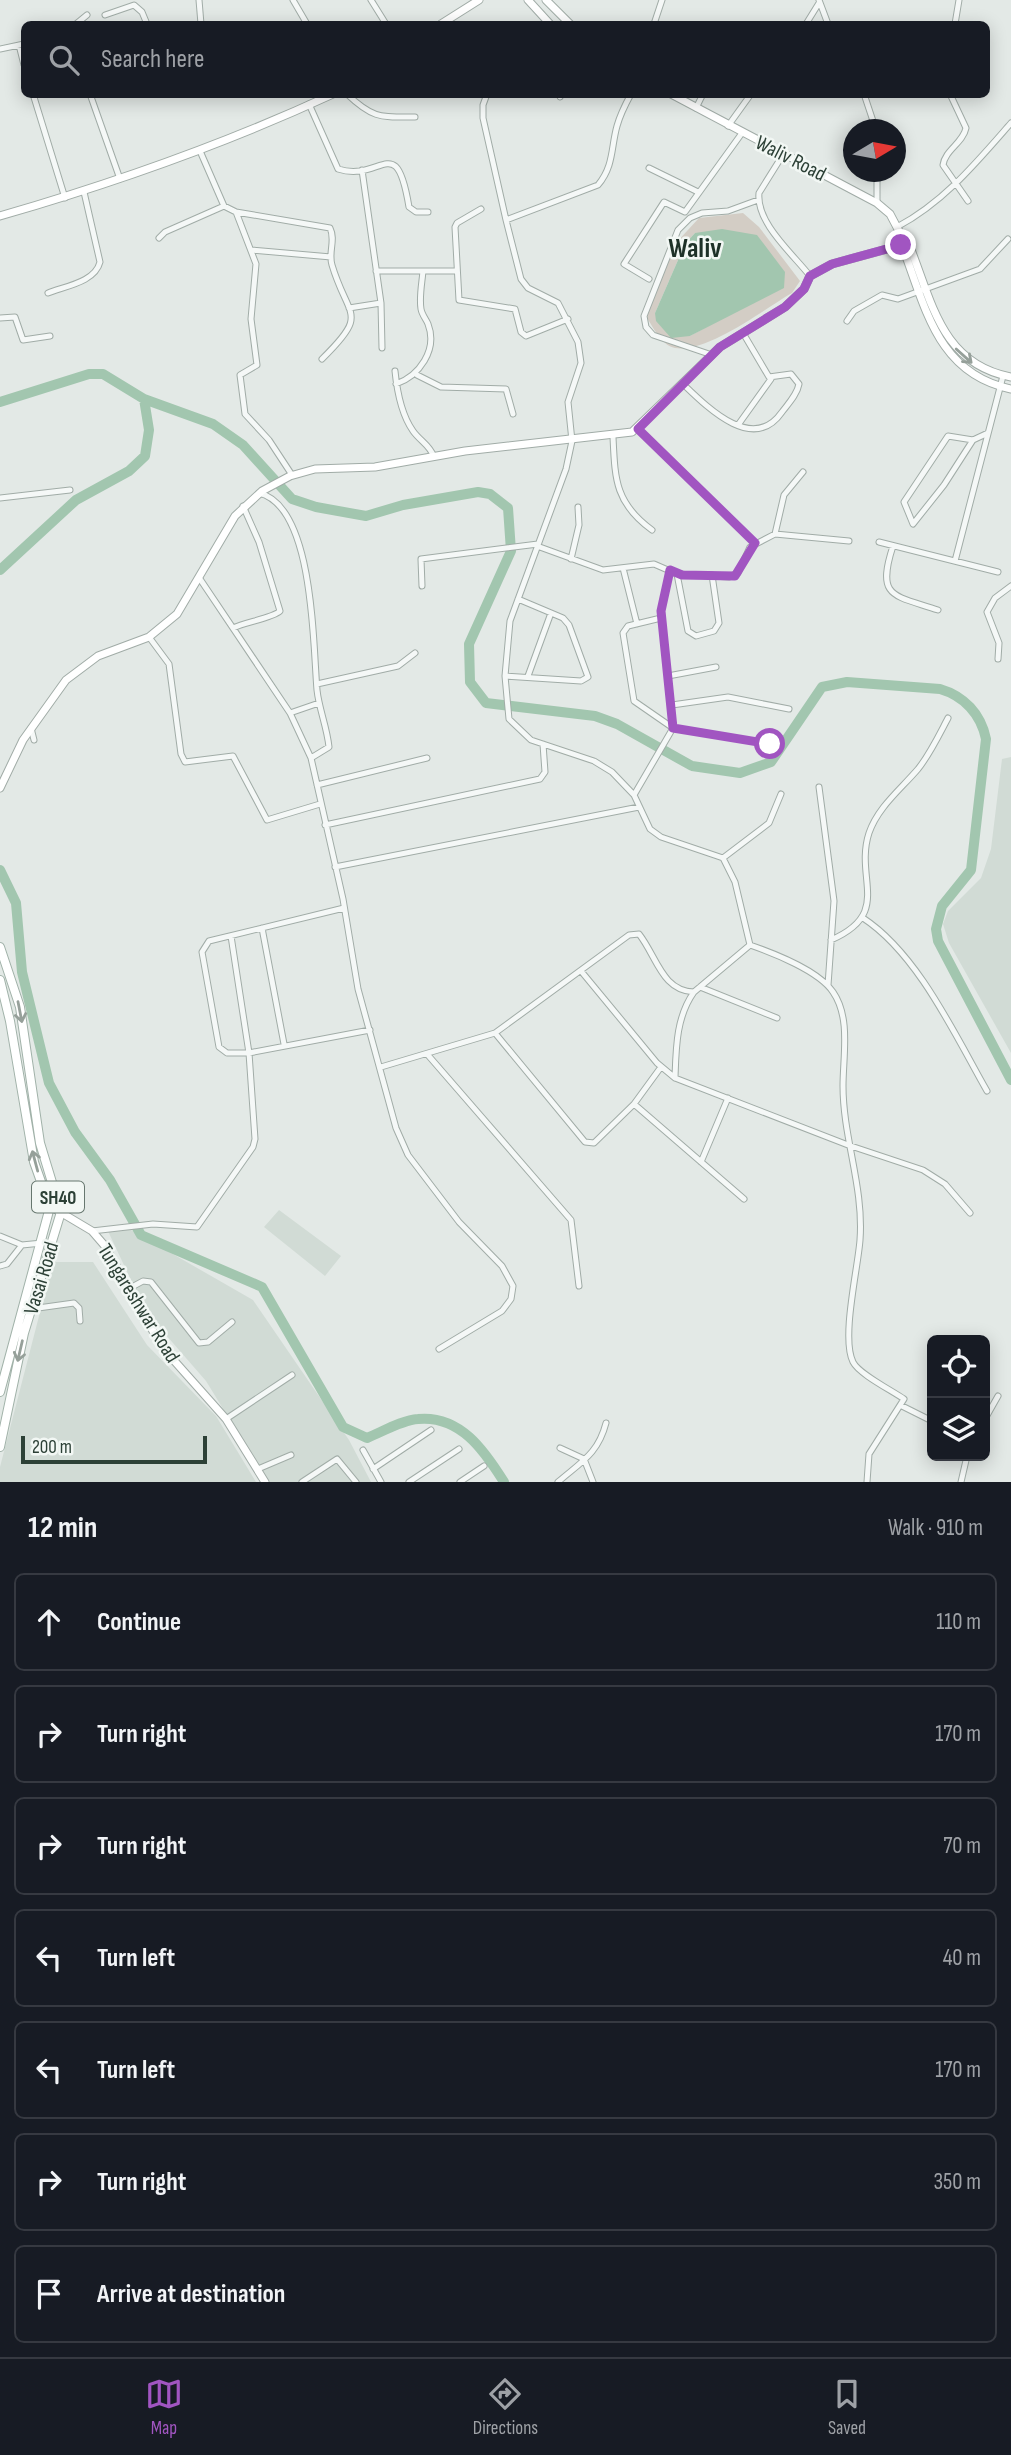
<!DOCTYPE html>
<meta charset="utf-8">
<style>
body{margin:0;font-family:"Sofia Sans Condensed",sans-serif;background:#242831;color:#f1f3f6}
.controls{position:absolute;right:21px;bottom:21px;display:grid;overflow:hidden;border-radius:10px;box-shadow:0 4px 18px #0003}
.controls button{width:63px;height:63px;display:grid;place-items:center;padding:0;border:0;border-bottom:2px solid #363941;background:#171b24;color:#f1f3f6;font:35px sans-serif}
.compass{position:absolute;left:843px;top:119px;width:63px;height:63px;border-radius:50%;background:#171b24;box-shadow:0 4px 18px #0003;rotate:80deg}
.scale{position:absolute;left:21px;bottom:18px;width:186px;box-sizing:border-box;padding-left:7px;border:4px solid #2c4036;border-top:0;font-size:19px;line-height:24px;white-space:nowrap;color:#2c4036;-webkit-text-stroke:5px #f2f7f4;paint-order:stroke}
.stop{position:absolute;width:21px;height:21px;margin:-16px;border:5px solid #a155c1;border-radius:50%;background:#fff}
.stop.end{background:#a155c1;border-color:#fff;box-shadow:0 2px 7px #0008}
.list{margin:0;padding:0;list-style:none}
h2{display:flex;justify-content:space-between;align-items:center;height:91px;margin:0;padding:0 28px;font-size:30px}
h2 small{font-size:23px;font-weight:400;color:#9ea1a6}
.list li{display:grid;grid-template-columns:46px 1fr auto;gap:21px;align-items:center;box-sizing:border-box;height:98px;margin:0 14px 14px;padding:0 14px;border:2px solid #363941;border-radius:10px}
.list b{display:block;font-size:26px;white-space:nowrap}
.list em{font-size:23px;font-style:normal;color:#9ea1a6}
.icon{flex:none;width:38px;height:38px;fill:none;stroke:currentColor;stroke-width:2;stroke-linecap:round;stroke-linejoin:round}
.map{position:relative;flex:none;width:1011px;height:1482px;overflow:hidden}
.search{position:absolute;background:#171b24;box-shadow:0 4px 18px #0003;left:21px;right:21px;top:21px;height:77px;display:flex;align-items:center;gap:18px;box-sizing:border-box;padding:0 24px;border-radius:10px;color:#9ea1a6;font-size:26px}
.sheet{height:875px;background:#171b24}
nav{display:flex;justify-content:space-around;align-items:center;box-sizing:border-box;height:98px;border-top:2px solid #363941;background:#171b24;font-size:19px;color:#9ea1a6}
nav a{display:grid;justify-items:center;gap:4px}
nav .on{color:#a155c1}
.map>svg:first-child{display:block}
.built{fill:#d1dbd5}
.green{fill:#d3cdc5;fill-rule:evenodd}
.water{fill:#a2c6af}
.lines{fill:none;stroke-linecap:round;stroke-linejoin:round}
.river{stroke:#a2c6af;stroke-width:10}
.street-casing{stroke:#a1aca7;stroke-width:7}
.secondary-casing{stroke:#a1aca7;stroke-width:9}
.primary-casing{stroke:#a1b2a9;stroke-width:10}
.street{stroke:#f5f8f7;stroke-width:5}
.secondary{stroke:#fff;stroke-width:7}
.primary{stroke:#fff;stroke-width:8}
.oneway{stroke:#96a09a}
.route{stroke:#a155c1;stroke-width:9}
.labels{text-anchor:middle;stroke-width:5;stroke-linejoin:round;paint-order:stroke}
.shield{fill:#f2f7f4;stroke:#67776f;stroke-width:2}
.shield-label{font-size:19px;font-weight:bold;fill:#2c4036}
.street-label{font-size:21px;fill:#2c4036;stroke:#f2f7f4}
.district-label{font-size:28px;font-weight:bold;fill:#1e3128;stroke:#f2f7f4}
</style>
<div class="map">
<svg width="1011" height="1482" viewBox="0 0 1011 1482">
<rect width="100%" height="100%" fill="#e3e9e6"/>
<path class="built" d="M1011,757V1053L949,943L943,924L948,911L981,878L991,849L1002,759Z
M279,1210L341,1256L325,1276L264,1227Z
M107,1229L131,1230L253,1300L349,1440L371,1482H268L206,1381L146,1312Z
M53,1262H93L147,1345L216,1416L256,1482H0V1467Z"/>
<path class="green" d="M743,213L759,227L800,281L792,293C764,309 708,353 675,348C661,345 653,327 646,316L675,244L699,218ZM695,233L730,314L690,336L655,313L685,244Z"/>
<path class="water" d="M722,229L757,235L785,272L784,288L690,336L671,338L656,321L655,313L685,244L695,233Z"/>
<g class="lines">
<path class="river" d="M0,402L89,374H103L144,399L213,424L243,445L292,499L316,507L366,516L403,505L478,492L490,494L508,508L511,551L469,644L470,682L486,703L595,716L617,724L692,766L740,773L771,762L822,687L847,682L940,689C964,696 981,714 986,739L971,870L942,906L936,929L938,941L1011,1080
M0,570L76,500L129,471L145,456L149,430L144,399
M0,870L16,903L22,972L49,1083L75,1132L110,1180L141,1235L262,1287L343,1427L367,1438C382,1432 402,1420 418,1419C460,1415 484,1450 504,1482"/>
<g class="street-casing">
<path id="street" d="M199,0L201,24
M293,0L307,24
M371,0L386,24
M819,0L828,24
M105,15L134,5L142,12L147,24
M76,24L87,15
M654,24L662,0
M806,24L819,3
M955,24L959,0
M19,45L24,65
M0,49L24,44
M33,94L65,198
M90,94L120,179
M347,94C373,119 381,117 415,117
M487,94L483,105V118L506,220
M559,94L560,97
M631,94C625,105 620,115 617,126C611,147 614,166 598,185L506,220L521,279L528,288L558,303L578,342L581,363L568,402L572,441L566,469L510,621L505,676L509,719L531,740L594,761L612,772L634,795L650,829L661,837L723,858L735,882L750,945C773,953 819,971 833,992C851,1018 843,1056 843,1086C843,1138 864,1187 860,1240C858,1268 841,1338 853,1362C859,1374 891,1390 904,1399L869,1454L867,1482
M864,94L876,130
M950,94L966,128C963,143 945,150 943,165L968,201
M309,104L338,169C382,183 396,129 409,207L416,212H428
M696,108L703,94
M728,126L751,94
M200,151L224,206L236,212L330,228C336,240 328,252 332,265C348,319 370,312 322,359
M784,153L759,193C756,223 793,254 810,276
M649,168L698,192
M362,170L381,303L382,348
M877,203V172
M481,209L457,223L455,227L459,300L515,309L521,332L526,336L568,319
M236,212L256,264L251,319L257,365L240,375L245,414L269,440L292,475
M897,227C944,202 976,163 1011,123
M159,238L165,232L224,206
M252,250L331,257
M376,271H456
M649,279L624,264L664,202L685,212L742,133
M48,293C66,286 95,282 100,262L84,192
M349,308L381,303
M0,318L15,317L23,340L50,336
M847,321L854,311L882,295L898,299L980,269L1008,239
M712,355L653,335L646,327L644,316L678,230L690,218L702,213L728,211L758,200
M395,371C397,391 401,414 413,431C420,441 430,445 434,457
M417,375L441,387L506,389L513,414
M682,383C707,407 753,454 782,412C788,404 797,395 799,384L791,374L769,377L743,333
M396,384C419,376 438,350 428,324C426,319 422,315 421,309C419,297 422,283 423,271
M738,425L771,379
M638,429L755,543
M613,437C615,479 615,503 652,530
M973,440L944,485L913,524L904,502L948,436L973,440L988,433
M259,493C314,506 313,645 317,690C319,709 327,727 329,747L311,758
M0,498L70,490
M775,534L784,495L803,472
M879,542L998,572
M537,546L603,570L654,564L677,574L729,577L738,573L750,547L775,534L849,541
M893,546C876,598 893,595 938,610
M571,559L579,525L578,507
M955,561L1003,376
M623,568L637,624
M677,574L688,631L696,636L714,631L719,623L712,575
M200,579L290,713L311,758L343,899L358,989L396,1128L408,1155L459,1222L502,1266L513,1286L511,1299L502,1311L439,1349
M422,586L421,559L538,544
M661,618L628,626L623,633L634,701L673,728L770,744
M233,628C245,622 273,618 280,611L259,542L243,506
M149,637L169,664L181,754L185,762L233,756L267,820L320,804
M998,659L999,643L987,612L995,598L1011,586
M505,676L581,681L588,677L569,625L563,618L518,599
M528,676L551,613
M668,676L716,667
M317,684L398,666L415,653
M672,705L728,697L789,709
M290,713L319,703
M31,728L34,740
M317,785L427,758
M819,787L834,901L828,985
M634,795L673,728L661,611L670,570
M325,825L540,779L545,772L543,744
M723,858L769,823L781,794
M335,867L639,807
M344,908L209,941L202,952L219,1047L227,1053H249L370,1030
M863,918C918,954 955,1035 987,1091
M262,928L284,1044
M831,940C893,913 854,879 869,833C878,807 900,790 918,769C930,754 939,735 948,718
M581,971L657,1063L675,1078
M700,987L777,1018
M694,992C676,1017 676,1049 675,1078L848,1145L923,1170L945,1184L970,1213
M495,1033L585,1142L594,1143L634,1104
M427,1054L571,1220L579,1286
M381,1067L495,1033L629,935L639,934C657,957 662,991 694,992L750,945
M661,1067L634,1104L744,1199
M701,1162L728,1098
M92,1231L153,1224L197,1227L253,1147L255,1139L249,1053L231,936
M0,1236L22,1245
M0,1266L7,1264L22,1245L42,1243
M130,1288L143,1281L151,1282L199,1343L208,1342L232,1322
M31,1309L74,1303L79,1308L80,1321
M902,1406L932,1421
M226,1419L292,1375
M985,1419L998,1396
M560,1448L584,1459L593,1482
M363,1450L381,1482
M258,1469L291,1455
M373,1469L431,1430
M302,1482L337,1459L356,1482
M409,1482L459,1449
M460,1482L484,1466
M558,1482C581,1462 598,1454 606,1423
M961,1482L967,1456"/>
</g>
<g class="secondary-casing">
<path id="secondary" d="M528,0L550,24
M546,0L570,24
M441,24L479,0
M671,94L877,203L890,214L900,233L905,235C931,294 937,363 1011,377
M0,216C114,183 225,144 333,94
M900,233L899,238C925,302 934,373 1011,389
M0,788L23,740L66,680L98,656L149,637L177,614L235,516L262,491L290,476L315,469L375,467L465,451L632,432L720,347L785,307L804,289L810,276L832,264L909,243
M50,1206L92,1231L105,1246L162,1347L226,1419L265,1482"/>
</g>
<g class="primary-casing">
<path id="primary" d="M0,947L20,1007L40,1143L61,1212L24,1333L0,1447
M0,980L10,1021L34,1162L50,1207L0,1392"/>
</g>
<use href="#street" class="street"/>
<use href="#secondary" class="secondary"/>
<use href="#primary" class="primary"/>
</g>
<defs><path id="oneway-shaft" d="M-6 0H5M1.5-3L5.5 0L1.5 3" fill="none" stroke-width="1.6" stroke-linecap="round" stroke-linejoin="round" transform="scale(1.75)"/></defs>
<g class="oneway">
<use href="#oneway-shaft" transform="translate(964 356) rotate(42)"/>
<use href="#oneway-shaft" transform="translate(20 1012) rotate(79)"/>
<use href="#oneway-shaft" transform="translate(35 1161) rotate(-105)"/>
<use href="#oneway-shaft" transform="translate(20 1351) rotate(103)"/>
</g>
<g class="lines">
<path class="route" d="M770,744L673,728L661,611L670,570L682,575L735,576L755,543L638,429L720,347L785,307L804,289L810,276L832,264L901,245"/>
</g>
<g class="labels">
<rect class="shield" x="32" y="1181.5" width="52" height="31" rx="5"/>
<g class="shield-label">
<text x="58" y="1204">SH40</text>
</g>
<g class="street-label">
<text transform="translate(791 158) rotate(27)" y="7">Waliv Road</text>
<text transform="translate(41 1278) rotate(-73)" y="7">Vasai Road</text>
<text transform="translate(139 1303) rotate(58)" y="7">Tungareshwar Road</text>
</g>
<g class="district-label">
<text x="695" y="257">Waliv</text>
</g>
</g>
</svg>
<div class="controls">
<button><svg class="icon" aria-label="locate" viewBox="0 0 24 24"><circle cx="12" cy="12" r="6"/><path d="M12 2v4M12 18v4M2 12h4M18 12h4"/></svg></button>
<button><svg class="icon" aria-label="layers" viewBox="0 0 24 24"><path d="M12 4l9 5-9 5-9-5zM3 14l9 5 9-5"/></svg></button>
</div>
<svg class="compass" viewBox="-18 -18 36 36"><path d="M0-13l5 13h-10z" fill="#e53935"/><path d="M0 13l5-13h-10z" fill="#9ea1a6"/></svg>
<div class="scale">200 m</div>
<div class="stop" style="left:770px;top:744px"></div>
<div class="stop end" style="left:901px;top:245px"></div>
<div class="search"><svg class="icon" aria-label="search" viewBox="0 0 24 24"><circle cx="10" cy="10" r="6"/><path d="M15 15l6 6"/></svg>Search here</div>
</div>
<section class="sheet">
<h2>12 min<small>Walk · 910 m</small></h2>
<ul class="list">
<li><svg class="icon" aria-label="ahead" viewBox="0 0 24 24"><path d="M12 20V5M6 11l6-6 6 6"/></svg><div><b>Continue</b></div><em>110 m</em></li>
<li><svg class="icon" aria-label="right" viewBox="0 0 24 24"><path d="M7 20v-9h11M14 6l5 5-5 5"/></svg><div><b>Turn right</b></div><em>170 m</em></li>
<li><svg class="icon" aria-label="right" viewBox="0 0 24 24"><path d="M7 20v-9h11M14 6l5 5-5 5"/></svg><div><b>Turn right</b></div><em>70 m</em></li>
<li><svg class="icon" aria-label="left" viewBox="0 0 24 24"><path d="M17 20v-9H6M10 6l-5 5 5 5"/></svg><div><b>Turn left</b></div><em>40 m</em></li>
<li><svg class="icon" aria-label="left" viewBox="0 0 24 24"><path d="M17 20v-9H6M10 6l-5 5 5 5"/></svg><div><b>Turn left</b></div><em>170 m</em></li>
<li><svg class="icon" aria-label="right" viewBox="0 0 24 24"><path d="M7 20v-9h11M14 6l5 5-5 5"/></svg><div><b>Turn right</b></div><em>350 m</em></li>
<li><svg class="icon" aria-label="arrive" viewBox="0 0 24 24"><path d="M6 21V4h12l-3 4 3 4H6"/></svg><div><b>Arrive at destination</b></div></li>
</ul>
</section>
<nav>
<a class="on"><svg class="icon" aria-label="map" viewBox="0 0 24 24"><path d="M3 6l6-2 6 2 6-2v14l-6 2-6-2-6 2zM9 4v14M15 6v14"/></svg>Map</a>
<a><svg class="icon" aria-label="directions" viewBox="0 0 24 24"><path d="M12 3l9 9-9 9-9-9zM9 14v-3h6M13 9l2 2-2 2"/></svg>Directions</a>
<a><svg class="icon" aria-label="saved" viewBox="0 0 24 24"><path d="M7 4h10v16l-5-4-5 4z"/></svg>Saved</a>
</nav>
